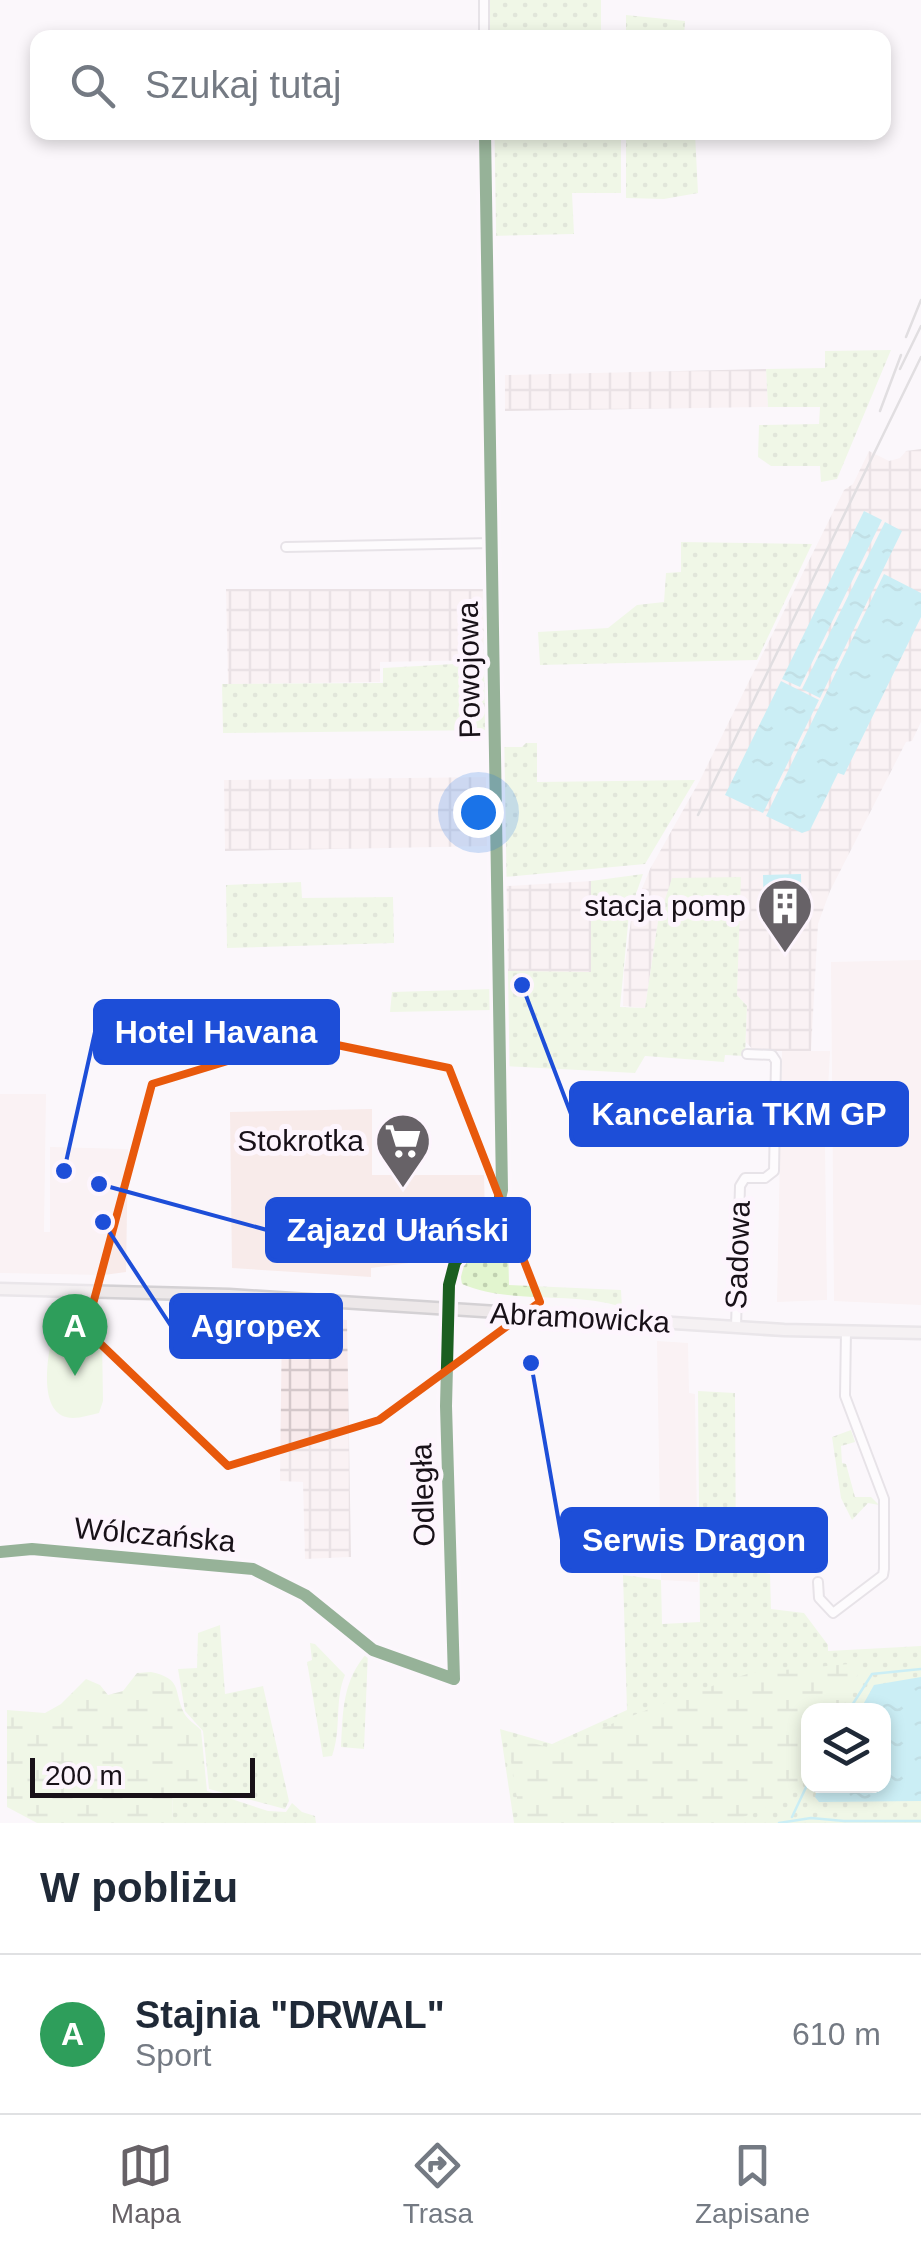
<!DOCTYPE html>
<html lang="pl">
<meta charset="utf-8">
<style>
body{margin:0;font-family:Arial,sans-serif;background:#f2f2f3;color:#1f2937}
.controls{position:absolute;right:30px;bottom:30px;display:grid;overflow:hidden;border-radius:20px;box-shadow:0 5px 15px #0003}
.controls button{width:90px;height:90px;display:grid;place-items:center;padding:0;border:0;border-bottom:2px solid #e0e1e3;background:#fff;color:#1f2937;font:50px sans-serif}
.scale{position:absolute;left:30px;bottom:25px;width:225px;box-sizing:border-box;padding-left:10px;border:5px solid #181118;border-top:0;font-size:28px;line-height:35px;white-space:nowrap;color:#181118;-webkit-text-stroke:8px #fdf5fd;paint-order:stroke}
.you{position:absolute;left:478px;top:812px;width:35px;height:35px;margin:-25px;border:8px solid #fff;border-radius:50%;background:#1a73e8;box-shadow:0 0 0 15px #1a73e833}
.badge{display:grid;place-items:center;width:65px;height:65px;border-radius:50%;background:#676267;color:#fff;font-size:32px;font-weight:700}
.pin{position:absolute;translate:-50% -82px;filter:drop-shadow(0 2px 5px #0008)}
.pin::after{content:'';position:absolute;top:52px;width:35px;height:30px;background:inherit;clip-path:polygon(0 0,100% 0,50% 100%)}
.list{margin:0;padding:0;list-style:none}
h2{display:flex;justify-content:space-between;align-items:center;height:130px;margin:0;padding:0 40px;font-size:42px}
h2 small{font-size:32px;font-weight:400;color:#747a83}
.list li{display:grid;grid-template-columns:65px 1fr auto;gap:30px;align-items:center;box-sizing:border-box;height:160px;padding:0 40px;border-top:2px solid #e0e1e3}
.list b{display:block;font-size:38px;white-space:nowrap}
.list p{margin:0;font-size:32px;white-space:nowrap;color:#747a83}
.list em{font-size:32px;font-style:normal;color:#747a83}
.icon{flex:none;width:55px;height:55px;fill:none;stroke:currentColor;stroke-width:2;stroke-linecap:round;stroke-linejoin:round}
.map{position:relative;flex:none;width:921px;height:1823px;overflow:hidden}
.search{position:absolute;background:#fff;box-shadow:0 5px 15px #0003;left:30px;right:30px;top:30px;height:110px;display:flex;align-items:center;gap:25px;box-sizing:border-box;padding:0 35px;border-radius:20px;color:#747a83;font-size:38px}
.sheet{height:290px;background:#fff}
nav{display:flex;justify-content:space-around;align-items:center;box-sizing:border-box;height:140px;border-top:2px solid #e0e1e3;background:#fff;font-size:28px;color:#747a83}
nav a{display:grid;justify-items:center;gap:5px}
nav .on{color:#676267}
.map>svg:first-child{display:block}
.commercial{fill:#f8ebea}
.industrial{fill:url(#industrial-grid)}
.green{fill:url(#green-dots);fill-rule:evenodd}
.wetland{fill:url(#wetland-marsh)}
.pitch{fill:#e2f5cf}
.water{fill:url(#water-ripples)}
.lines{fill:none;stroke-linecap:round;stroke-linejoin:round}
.stream{stroke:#90e3ee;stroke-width:2.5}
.minor-casing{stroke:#cfcad0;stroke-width:12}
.major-casing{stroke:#d4d1d4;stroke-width:15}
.minor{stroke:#fefefe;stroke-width:8}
.major{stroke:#ede8e9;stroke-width:10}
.rail{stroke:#c0bfc0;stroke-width:2.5}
.cycleway-casing{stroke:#fdf5fd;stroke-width:19}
.cycleway{stroke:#1b5e20;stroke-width:12}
.marked{fill:none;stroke:#e8590c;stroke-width:8;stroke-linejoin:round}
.labels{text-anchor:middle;stroke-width:10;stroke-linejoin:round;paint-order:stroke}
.street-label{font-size:30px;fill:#181118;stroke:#fdf5fd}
.poi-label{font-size:30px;fill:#181118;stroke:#fdf5fd;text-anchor:end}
.leader{fill:none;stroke:#1d4ed8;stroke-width:4}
.callout-dot{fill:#1d4ed8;stroke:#fdf5fd;stroke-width:4}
.callout{fill:#1d4ed8;stroke:#1d4ed8;stroke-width:4}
.callout-label{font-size:32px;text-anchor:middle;font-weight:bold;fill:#fff}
</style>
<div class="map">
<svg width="921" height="1823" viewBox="0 0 921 1823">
<defs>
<pattern id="industrial-grid" width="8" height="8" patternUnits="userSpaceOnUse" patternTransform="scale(2.5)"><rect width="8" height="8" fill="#f8ebec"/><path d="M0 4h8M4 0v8" fill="none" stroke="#d4c8ca"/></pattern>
<pattern id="green-dots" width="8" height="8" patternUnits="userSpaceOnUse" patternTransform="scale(2.5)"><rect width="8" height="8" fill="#e2f5cf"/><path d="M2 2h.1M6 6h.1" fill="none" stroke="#c1d1b1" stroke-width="1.8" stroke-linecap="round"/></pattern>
<pattern id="wetland-marsh" width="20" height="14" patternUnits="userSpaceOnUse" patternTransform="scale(2.5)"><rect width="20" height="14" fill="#e2f5cf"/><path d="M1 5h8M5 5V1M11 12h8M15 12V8" fill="none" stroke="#c1d1b1"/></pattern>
<pattern id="water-ripples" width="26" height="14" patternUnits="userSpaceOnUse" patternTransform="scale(2.5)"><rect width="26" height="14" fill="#90e3ee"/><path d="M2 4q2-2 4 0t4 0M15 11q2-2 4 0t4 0" fill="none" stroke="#7bc2cb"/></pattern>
</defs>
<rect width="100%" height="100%" fill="#fbf7fb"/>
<path class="commercial" d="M921,960V1305L834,1301L831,962Z
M782,1051H830L825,1146L827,1300L777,1302Z
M0,1094H46L44,1232H50V1147L128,1149L126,1272L104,1275L0,1273Z
M372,1109V1175H484L485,1216L439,1259L371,1268V1277L232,1268L230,1112Z
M657,1341L688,1343L689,1393L695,1394L698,1582L661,1580Z"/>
<path class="industrial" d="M766,369L768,407L505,411V375Z
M921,449V722L912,741L906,742L830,891L818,924L811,1051H754L746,1042L747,1006L737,995L740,877L658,921L645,1008L623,1006L624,972L632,913L650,869L700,780L844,490L853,484L869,451L889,461L900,458L906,451Z
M226,589H483L485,660L380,662V682L228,684Z
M492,777V846L225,851L224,780Z
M591,881V973L507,971L506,886Z
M282,1315L347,1320L351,1557L305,1559L303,1482L280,1481Z"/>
<path class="green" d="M490,0H601V37H490Z
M626,15L685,21L684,37H626Z
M491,133H621V193H572L574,234L491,236Z
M626,133H695L698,193L664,199L626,198Z
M891,350L837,479L821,482L820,466H771L758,457L759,425L819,424L820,407H768L766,369L825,368V351Z
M681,542L812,544L757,660L540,665L538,632L608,628L637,605L664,602L666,573L681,572Z
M490,662V730L223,733L222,684L383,683V668Z
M526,743H537V782L695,780L645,864L504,877L501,747H522Z
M643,874L629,914L620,1007L645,1008L658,921L672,878L741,877L737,995L747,1006L745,1056L725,1055L724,1062L645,1056L635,1073L505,1066L507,971L591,972V881Z
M301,882L302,898L393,897L394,943L227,948L226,885Z
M494,989V1010L390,1012L392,992Z
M507,1197L509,1285L621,1290L622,1307C570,1291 512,1305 462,1284C455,1252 486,1247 499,1222C503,1215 505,1205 507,1197Z
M698,1391L735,1393L736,1567L770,1574L771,1609L804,1613L828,1645V1651L921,1646V1823H514L500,1729L552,1744L627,1710L623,1575L661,1580L662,1624L700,1622ZM808,1710H884V1786H808Z
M851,1430L855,1442L841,1446L842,1463L846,1464L855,1497H871L879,1505L868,1503L852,1520L841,1498L832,1437Z
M220,1625L225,1694L263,1686L289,1801L285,1809L209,1789L203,1731L185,1711L178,1669L197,1668L198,1633Z
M310,1643L315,1644L345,1675C334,1701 342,1729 332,1756L323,1757L307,1662L312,1660Z
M368,1652L364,1749L341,1747C343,1712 342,1680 368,1652Z
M173,1791H207L268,1811L286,1812L292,1803L302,1812L315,1816L316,1823H172Z"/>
<path class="wetland" d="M860,1663V1671L838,1710H808C808,1726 811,1744 808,1759C801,1799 759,1812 725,1823H521L507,1736L551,1748L677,1698L750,1673Z
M151,1672C183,1679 173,1690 184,1713C187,1719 196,1725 201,1730L207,1791H173L172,1823H37L7,1807V1710L45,1713L61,1704L86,1679L100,1685L108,1695L123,1691L137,1673Z"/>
<path class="pitch" d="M73,1331L97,1334L102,1338L103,1401L99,1413C89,1415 76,1420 66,1417C40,1410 47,1361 51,1342Z"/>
<path class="water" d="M864,511L882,520L800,687L782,679Z
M885,522L902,531L820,698L802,689Z
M884,574L921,593V617L844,775L838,773L810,830L802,833L766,816Z
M781,681L819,700L763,813L725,795Z
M801,874L802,924L764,925L763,875Z
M921,1677V1801L819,1802L815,1797L818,1786H884V1710H860L874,1685Z"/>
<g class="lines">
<path class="stream" d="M849,1710L872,1674L921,1669
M792,1817L808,1783
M779,1823L811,1818L844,1821H921"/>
<g class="minor-casing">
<path id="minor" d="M484,0V38
M286,547L492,543
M736,1327L740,1186L745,1178H765L774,1171L776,1061L772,1055L747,1054
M0,1552L32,1549L253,1569L305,1595L373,1650L454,1679L446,1406L449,1285L455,1262L496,1215L502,1190L485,132
M818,1582L819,1598L833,1613L883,1575L884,1569V1499L845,1396L846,1331"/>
</g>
<g class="major-casing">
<path id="major" d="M0,1289L229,1295L784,1330L921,1333"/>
</g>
<use href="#minor" class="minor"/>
<use href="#major" class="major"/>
<path class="rail" d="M906,337L921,300
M900,369L921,326
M880,411L901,355
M698,815L921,357"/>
<g class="cycleway-casing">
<path id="cycleway" d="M0,1552L32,1549L253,1569L305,1595L373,1650L454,1679L446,1406L449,1285L455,1262L496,1215L502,1190L485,132"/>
</g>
<use href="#cycleway" class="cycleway"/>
</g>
<path d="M0 0H921V1823H0ZM303,1038L449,1068L540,1302L379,1420L228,1466L86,1330L152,1084Z" fill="#fbf7fb" fill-opacity=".55" fill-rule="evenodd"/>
<path class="marked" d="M303,1038L449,1068L540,1302L379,1420L228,1466L86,1330L152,1084Z"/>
<defs>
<g id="building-pin" transform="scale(2.875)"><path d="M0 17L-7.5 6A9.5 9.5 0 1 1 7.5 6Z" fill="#676267" stroke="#fdf5fd"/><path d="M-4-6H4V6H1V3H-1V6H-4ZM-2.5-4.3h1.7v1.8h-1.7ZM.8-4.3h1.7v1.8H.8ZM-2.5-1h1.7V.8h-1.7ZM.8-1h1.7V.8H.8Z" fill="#fff"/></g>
<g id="supermarket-pin" transform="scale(2.875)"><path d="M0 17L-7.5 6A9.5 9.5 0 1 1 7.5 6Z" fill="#676267" stroke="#fdf5fd"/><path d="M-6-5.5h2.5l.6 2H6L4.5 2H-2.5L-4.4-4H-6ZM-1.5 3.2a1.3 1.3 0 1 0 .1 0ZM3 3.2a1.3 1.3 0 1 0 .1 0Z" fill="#fff"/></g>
</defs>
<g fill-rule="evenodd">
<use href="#building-pin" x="785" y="906"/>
<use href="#supermarket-pin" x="403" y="1141"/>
</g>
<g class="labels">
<g class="street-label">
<text transform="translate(469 670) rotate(-91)" y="10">Powojowa</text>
<text transform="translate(738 1255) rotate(-88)" y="10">Sadowa</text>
<text transform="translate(580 1318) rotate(3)" y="10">Abramowicka</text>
<text transform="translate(423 1495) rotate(-92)" y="10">Odległa</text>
<text transform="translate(155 1535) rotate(5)" y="10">Wólczańska</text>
</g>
<g class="poi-label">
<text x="746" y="916">stacja pomp</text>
<text x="364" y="1151">Stokrotka</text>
</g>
</g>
<path class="leader" d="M64 1171L95 1032M522 985L571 1114M99 1184L267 1230M103 1222L171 1326M531 1363L562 1540"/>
<g class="callout-dot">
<circle cx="64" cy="1171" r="10"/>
<circle cx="522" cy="985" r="10"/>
<circle cx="99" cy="1184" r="10"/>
<circle cx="103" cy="1222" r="10"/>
<circle cx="531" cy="1363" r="10"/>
</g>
<g class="callout">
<rect x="95" y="1001" width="243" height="62" rx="10"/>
<rect x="571" y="1083" width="336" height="62" rx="10"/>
<rect x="267" y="1199" width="262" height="62" rx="10"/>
<rect x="171" y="1295" width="170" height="62" rx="10"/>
<rect x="562" y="1509" width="264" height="62" rx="10"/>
</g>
<g class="callout-label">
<text x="216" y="1043">Hotel Havana</text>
<text x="739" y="1125">Kancelaria TKM GP</text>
<text x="398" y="1241">Zajazd Ułański</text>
<text x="256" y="1337">Agropex</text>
<text x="694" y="1551">Serwis Dragon</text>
</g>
</svg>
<div class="controls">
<button><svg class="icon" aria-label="layers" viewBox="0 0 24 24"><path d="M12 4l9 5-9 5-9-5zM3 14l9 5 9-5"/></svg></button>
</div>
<div class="scale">200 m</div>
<div class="you"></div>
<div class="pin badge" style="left:75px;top:1376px;background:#2e9e5b">A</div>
<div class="search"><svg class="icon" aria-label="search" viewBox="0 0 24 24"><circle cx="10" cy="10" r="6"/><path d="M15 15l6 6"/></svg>Szukaj tutaj</div>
</div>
<section class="sheet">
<h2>W pobliżu<small></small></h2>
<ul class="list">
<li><span class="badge" style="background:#2e9e5b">A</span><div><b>Stajnia &quot;DRWAL&quot;</b><p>Sport</p></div><em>610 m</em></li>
</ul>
</section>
<nav>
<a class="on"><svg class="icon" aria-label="map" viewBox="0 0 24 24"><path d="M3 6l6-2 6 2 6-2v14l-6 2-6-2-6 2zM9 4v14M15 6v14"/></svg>Mapa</a>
<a><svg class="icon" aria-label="directions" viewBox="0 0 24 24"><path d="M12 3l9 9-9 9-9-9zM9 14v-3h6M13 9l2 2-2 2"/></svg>Trasa</a>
<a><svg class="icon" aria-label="saved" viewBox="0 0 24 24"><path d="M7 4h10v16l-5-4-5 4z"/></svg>Zapisane</a>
</nav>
